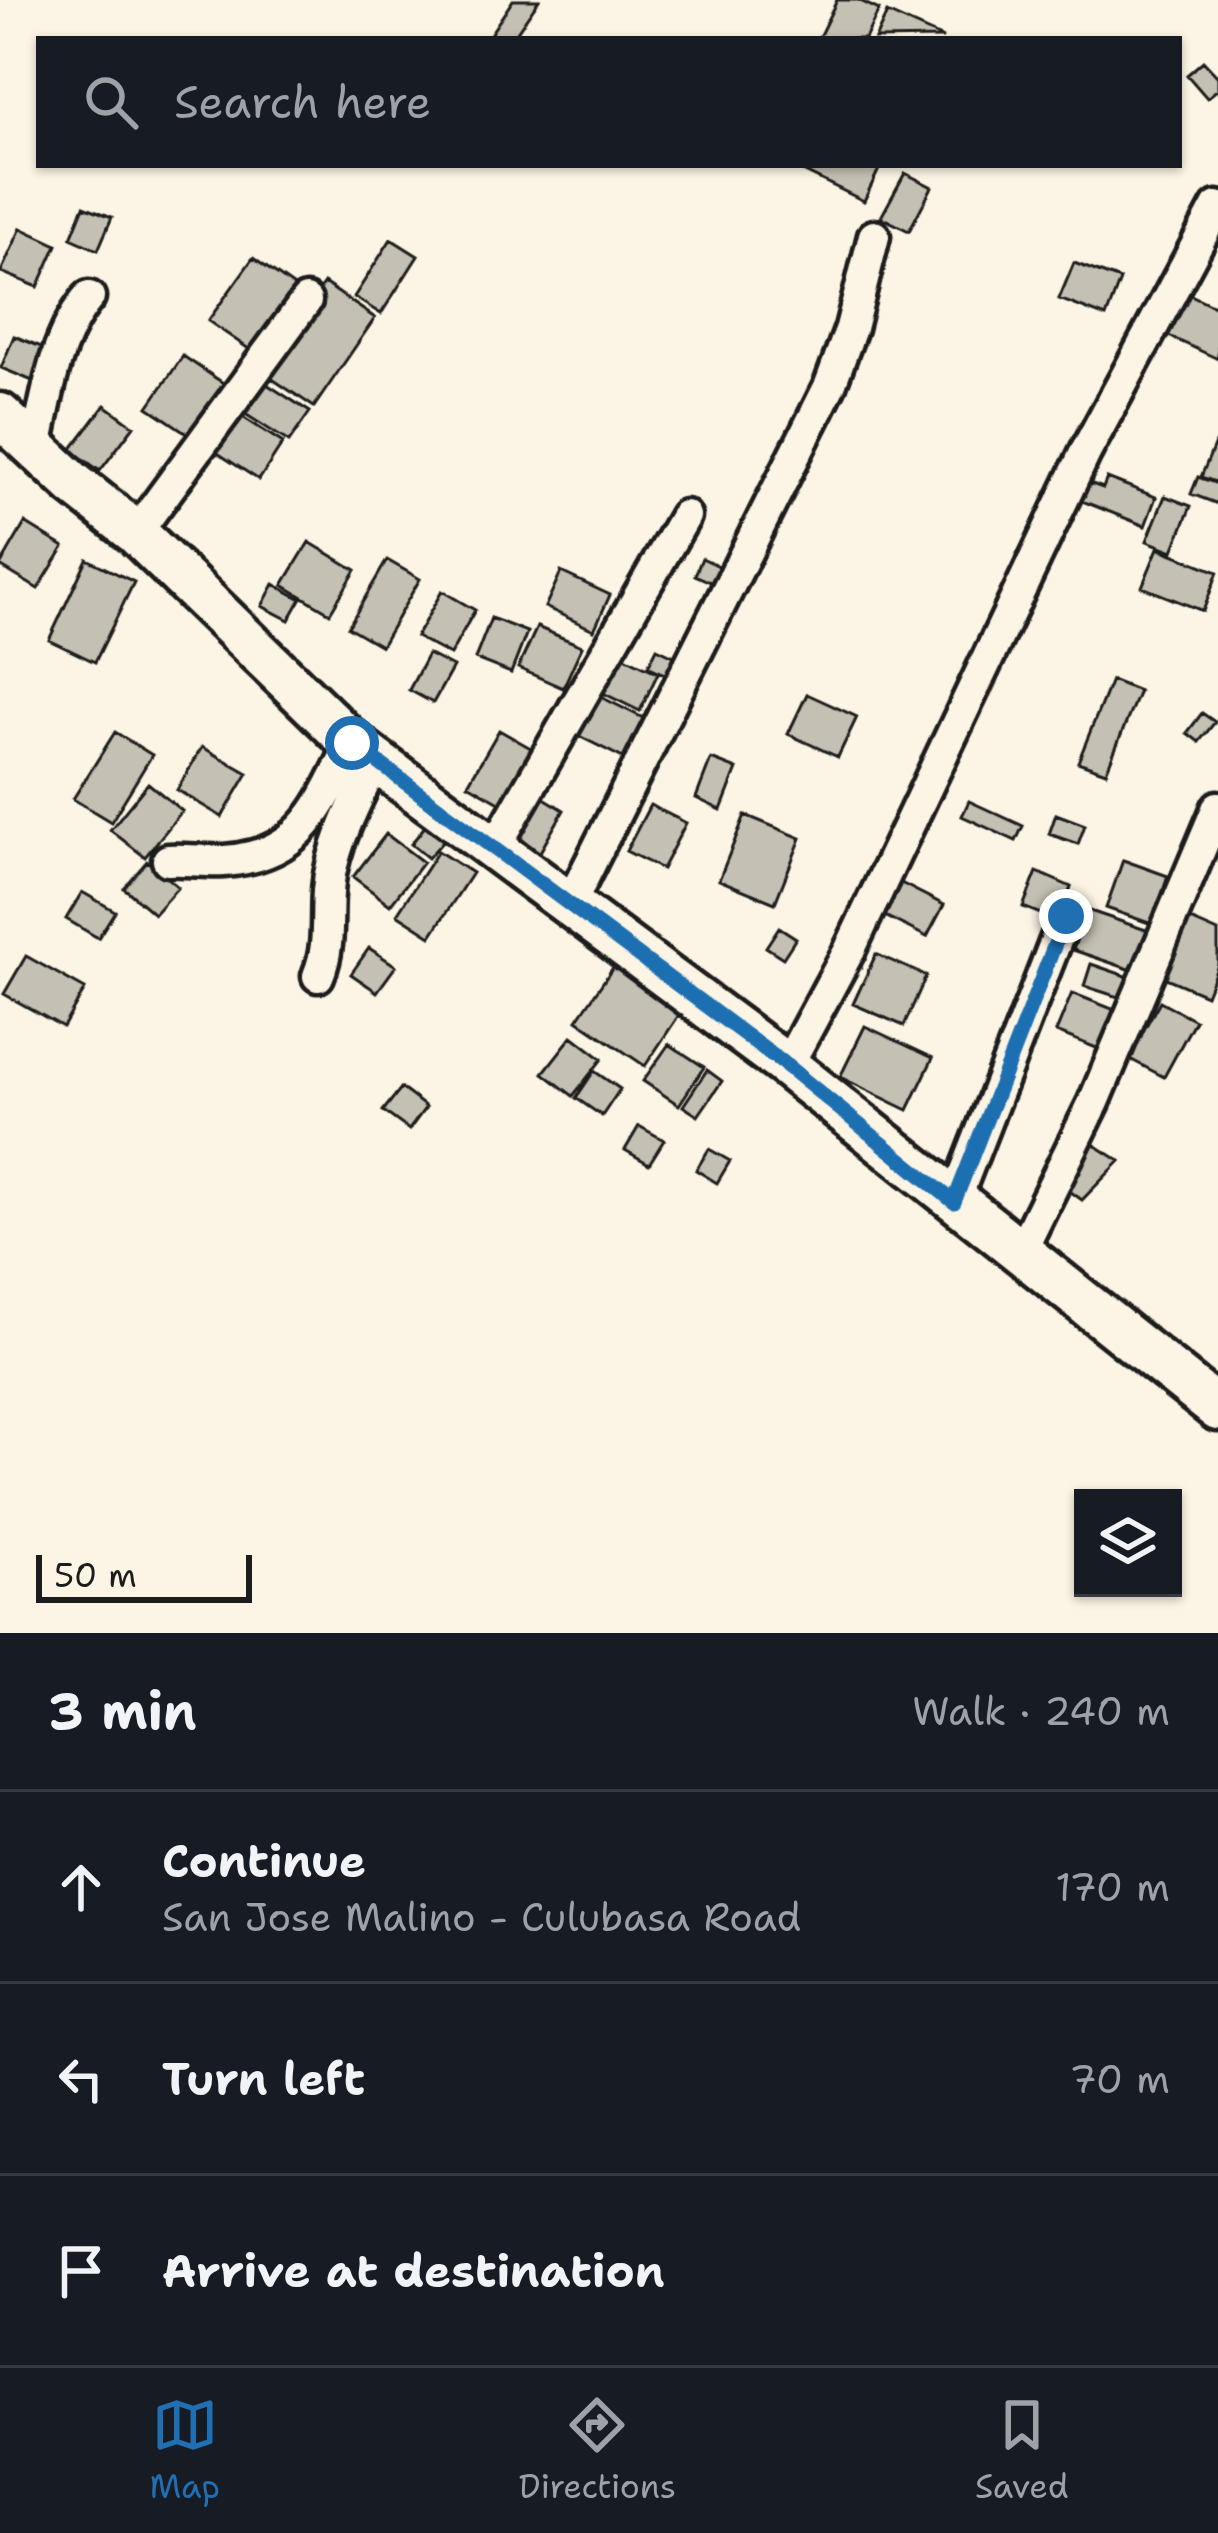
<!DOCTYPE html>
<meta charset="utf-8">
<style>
body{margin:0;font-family:"Shantell Sans",sans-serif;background:#20242c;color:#f1f3f6}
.controls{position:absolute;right:36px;bottom:36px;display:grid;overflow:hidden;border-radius:0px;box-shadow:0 3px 9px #0004}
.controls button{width:108px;height:108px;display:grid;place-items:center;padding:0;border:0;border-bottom:3px solid #363941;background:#171b24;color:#f1f3f6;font:60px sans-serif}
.scale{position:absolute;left:36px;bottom:30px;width:216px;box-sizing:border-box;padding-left:12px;border:6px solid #1c1c1c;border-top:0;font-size:33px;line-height:42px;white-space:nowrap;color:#1c1c1c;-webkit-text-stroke:9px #fcf5e5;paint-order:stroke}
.stop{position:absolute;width:36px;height:36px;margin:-27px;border:9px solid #1f6fb2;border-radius:50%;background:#fff}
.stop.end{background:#1f6fb2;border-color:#fff;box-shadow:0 3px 12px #0008}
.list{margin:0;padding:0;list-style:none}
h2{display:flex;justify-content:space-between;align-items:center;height:156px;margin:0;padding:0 48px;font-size:51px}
h2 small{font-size:39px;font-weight:400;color:#9ea1a6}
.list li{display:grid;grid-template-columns:78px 1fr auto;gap:36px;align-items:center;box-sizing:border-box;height:192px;padding:0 48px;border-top:3px solid #363941}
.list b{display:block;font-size:45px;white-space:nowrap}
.list p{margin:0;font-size:39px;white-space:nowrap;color:#9ea1a6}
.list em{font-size:39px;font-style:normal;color:#9ea1a6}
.icon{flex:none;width:66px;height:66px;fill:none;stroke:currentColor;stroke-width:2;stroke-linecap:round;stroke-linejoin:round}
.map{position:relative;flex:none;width:1218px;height:1633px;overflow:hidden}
.search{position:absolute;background:#171b24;box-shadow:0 3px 9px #0004;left:36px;right:36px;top:36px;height:132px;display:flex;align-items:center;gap:30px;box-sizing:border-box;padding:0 42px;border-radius:0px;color:#9ea1a6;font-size:45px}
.sheet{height:732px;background:#171b24}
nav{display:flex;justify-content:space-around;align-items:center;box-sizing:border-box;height:168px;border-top:3px solid #363941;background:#171b24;font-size:33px;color:#9ea1a6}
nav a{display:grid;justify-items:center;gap:6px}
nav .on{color:#1f6fb2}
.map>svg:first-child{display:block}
.building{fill:#c4c0b3;stroke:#1c1c1c;stroke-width:3}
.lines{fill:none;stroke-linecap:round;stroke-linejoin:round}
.street-casing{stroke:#1c1c1c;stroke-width:39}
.secondary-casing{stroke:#1c1c1c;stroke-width:51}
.street{stroke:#fcf5e5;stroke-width:30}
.secondary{stroke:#fcf5e5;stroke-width:42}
.route{stroke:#1f6fb2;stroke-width:15}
</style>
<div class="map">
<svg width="1218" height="1633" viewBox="0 0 1218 1633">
<rect width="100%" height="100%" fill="#fcf5e5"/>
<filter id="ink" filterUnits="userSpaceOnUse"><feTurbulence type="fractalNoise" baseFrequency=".00833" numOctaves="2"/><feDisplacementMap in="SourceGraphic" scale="24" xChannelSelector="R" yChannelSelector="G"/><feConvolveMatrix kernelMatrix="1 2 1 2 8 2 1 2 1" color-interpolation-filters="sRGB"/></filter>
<g filter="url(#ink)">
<path class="building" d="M513,0H539L512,39H487Z
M837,0H858L879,10L865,39H818Z
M887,13L943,38L875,39Z
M1203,61L1218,77V89L1207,98L1187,75Z
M806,165H881L864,201L803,171Z
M905,173L932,187L909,231L881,217Z
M84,206L112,217L98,250L71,238Z
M21,228L57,245L38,287L1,272Z
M391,239L418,256L381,314L354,297Z
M253,258L303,293L259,356L208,321Z
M1074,263L1120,280L1106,317L1059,299Z
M324,283L375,318L314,407L262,372Z
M1176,288L1218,308V359L1156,330Z
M14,336L49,350L35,382L1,368Z
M183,356L232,389L197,440L148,407Z
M259,379L310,412L289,442L239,410Z
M105,405L134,426L100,471L71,450Z
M241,416L283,443L259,480L216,452Z
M1215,443L1218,444V483L1201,477Z
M1198,477L1218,484V504L1191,494Z
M1107,478L1156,497L1145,526L1082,501L1089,483L1103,488Z
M1165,496L1191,506L1173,551L1147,541Z
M25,523L64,547L38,589L0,566Z
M309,542L356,570L330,613L283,585Z
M1158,548L1218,572L1203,611L1142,587Z
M702,558L723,568L715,584L695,575Z
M87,559L134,582L95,662L49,640Z
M387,560L420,579L381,646L348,627Z
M561,572L610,595L594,630L545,607Z
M274,584L301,599L289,620L262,606Z
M442,591L475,610L450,655L416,637Z
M491,618L527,632L511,673L475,659Z
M537,627L582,646L563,688L518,668Z
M657,648L680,659L671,677L648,666Z
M428,654L453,667L433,703L409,690Z
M621,655L658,673L640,711L603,693Z
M1111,680L1139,691L1106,772L1078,762Z
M807,694L857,717L838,757L788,734Z
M597,695L651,722L631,762L577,735Z
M1202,713L1215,722L1199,742L1187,733Z
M499,730L543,755L512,809L468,784Z
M115,732L152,755L111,822L73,799Z
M202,747L248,773L222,817L177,790Z
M711,759L737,769L721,810L696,798Z
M148,783L182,811L145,857L110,830Z
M536,793L564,810L536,859L507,843Z
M969,801L1023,826L1016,841L962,816Z
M650,805L686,823L662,869L626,851Z
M1056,814L1085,825L1078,844L1049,834Z
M745,815L801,838L775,903L719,880Z
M426,825L444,840L428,858L411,844Z
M386,834L423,862L390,905L353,877Z
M438,851L472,873L431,936L397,914Z
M1123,860L1168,876L1152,924L1106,908Z
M147,861L178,887L154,914L124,888Z
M1037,872L1071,887L1058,921L1023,907Z
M895,880L944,905L927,937L879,913Z
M82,892L115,911L98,938L66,919Z
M1087,910L1149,931L1135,971L1073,950Z
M1186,918L1218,932V965L1206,995L1161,976Z
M779,927L796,938L783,958L766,947Z
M369,948L396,966L377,992L351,974Z
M876,954L926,976L904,1026L853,1004Z
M26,956L85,989L63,1027L4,994Z
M1091,964L1132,978L1125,999L1084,986Z
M614,966L681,1012L645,1066L577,1020Z
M1072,993L1115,1010L1099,1049L1056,1032Z
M1160,1001L1195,1020L1164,1077L1128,1058Z
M865,1026L933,1058L908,1110L840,1077Z
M572,1036L602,1059L573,1096L543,1073Z
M669,1044L704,1067L679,1105L643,1081Z
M707,1070L722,1081L698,1116L683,1106Z
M594,1071L620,1089L602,1116L576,1098Z
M401,1088L426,1107L409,1130L383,1111Z
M639,1126L664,1140L649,1164L625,1150Z
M1087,1140L1120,1161L1082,1200L1064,1187Z
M709,1149L730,1161L717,1183L696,1170Z"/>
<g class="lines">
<g class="street-casing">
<path id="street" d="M36,448C47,397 54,338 89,297
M136,533L306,301
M495,847L685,516
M168,860C187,859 206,862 224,861C304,856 321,804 352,743
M571,902L830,385L851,328L874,236
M318,976C334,939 322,903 332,865C341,828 360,794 375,760
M787,1066L850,949L1085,453L1217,207
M954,1202L1066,915
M1021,1251L1094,1102L1218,807"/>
</g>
<g class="secondary-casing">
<path id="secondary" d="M0,415L74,484L136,533L352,743L787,1066L1218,1409"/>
</g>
<use href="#street" class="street"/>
<use href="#secondary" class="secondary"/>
</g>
</g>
<g class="lines" filter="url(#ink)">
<path class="route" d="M352,743L787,1066L954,1202L1066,916"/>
</g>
</svg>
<div class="controls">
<button><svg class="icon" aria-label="layers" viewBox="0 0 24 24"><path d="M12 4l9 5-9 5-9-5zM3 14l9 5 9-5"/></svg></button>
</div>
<div class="scale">50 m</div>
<div class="stop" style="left:352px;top:743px"></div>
<div class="stop end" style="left:1066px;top:916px"></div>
<div class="search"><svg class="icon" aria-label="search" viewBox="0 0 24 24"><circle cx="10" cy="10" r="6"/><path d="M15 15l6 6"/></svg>Search here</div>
</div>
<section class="sheet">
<h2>3 min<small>Walk · 240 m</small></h2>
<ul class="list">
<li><svg class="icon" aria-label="ahead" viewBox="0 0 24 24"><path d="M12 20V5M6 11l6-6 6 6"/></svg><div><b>Continue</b><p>San Jose Malino - Culubasa Road</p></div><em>170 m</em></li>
<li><svg class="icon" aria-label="left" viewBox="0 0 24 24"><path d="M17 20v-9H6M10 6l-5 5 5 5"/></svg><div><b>Turn left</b></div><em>70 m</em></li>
<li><svg class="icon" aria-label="arrive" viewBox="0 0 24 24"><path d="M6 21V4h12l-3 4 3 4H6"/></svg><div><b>Arrive at destination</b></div></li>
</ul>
</section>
<nav>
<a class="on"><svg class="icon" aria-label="map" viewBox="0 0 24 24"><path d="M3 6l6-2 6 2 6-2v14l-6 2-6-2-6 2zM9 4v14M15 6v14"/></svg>Map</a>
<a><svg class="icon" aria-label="directions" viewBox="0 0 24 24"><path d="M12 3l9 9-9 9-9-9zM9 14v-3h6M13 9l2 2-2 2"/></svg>Directions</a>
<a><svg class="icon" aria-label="saved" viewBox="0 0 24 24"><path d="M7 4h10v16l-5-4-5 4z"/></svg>Saved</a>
</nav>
